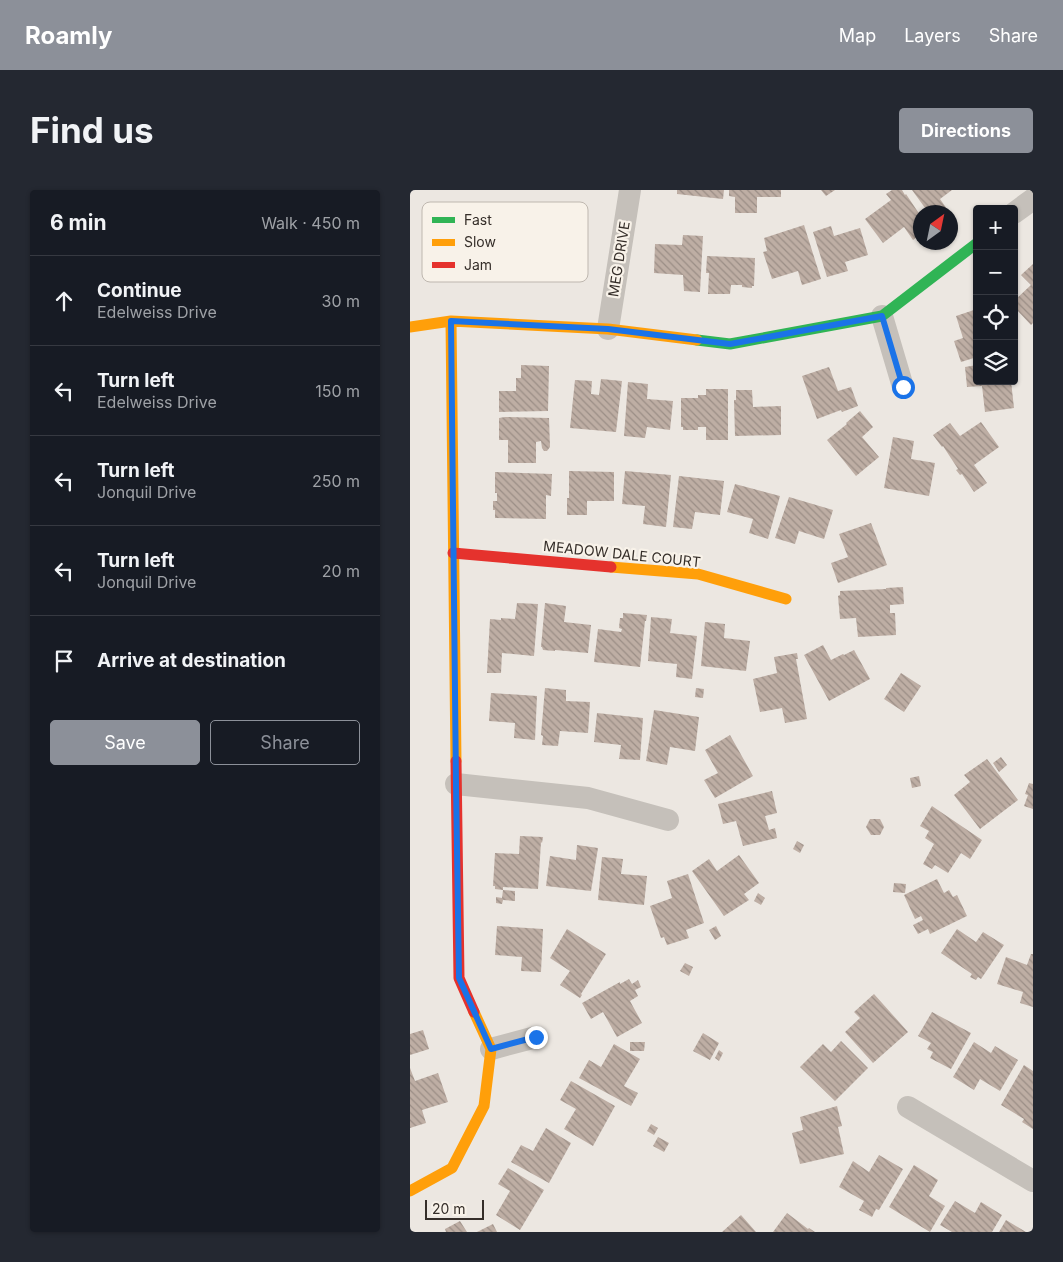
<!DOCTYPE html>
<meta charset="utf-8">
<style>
body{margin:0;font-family:Inter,sans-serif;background:#242831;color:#f1f3f6}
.controls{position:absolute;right:15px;top:15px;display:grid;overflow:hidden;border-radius:5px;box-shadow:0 1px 4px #0004}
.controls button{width:45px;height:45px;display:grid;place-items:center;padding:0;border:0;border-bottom:1px solid #363941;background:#171b24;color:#f1f3f6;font:25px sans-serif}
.compass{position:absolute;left:503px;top:15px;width:45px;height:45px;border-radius:50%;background:#171b24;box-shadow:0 1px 4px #0004;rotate:33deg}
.scale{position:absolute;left:15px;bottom:12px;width:59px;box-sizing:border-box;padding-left:5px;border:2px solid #352e29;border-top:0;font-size:14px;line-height:18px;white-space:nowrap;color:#352e29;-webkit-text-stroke:4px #f8f2e9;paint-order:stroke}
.stop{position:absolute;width:15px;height:15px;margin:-11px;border:4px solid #1a73e8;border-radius:50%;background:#fff}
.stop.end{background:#1a73e8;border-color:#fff;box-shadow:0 1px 5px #0008}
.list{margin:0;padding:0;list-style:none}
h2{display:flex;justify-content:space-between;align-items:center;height:65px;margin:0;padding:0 20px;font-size:21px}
h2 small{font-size:16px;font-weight:400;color:#9ea1a6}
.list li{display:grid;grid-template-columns:32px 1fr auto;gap:15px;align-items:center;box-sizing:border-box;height:90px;padding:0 20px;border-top:1px solid #363941}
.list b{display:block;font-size:19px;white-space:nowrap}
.list p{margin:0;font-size:16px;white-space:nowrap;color:#9ea1a6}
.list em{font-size:16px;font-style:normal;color:#9ea1a6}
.actions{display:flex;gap:10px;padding:15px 20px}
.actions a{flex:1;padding:11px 0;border:1px solid #8c9099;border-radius:5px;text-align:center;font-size:18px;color:#8c9099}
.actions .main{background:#8c9099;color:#fff}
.icon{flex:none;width:28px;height:28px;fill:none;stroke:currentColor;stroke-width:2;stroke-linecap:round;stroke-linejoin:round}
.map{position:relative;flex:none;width:623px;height:1042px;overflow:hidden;border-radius:5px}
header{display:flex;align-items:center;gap:30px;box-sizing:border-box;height:70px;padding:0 25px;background:#8c9099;color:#fff}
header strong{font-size:24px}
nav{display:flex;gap:28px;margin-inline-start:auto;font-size:18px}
.intro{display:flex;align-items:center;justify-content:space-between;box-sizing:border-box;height:120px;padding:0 30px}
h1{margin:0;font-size:35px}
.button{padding:12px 22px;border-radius:5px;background:#8c9099;color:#fff;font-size:18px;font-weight:700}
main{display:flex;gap:30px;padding:0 30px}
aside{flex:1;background:#171b24;border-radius:5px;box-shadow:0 1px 4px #0004}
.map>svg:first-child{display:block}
.building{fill:url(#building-back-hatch)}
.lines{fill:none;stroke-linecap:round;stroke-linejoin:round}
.street{stroke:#c5c0ba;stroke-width:22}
.fast{stroke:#30b455;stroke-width:11}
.slow{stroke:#ff9f0a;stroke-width:11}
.jam{stroke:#e5322d;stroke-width:11}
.route{stroke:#1a73e8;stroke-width:6}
.labels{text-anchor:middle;stroke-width:4.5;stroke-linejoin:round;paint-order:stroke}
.street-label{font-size:14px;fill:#352e29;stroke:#f8f2e9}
.key{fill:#f8f2e9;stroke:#beb7af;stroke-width:1}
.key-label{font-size:14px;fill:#352e29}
</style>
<header>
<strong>Roamly</strong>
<nav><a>Map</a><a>Layers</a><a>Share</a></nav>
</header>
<div class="intro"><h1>Find us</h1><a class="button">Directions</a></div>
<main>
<aside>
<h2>6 min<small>Walk · 450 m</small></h2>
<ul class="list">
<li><svg class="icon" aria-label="ahead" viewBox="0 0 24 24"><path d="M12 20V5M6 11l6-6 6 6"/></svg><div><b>Continue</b><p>Edelweiss Drive</p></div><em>30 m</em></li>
<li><svg class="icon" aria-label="left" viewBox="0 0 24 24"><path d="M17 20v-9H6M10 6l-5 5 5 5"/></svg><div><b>Turn left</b><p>Edelweiss Drive</p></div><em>150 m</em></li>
<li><svg class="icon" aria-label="left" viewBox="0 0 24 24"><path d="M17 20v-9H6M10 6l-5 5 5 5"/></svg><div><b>Turn left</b><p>Jonquil Drive</p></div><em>250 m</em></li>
<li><svg class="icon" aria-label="left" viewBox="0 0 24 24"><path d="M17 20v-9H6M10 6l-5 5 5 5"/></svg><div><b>Turn left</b><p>Jonquil Drive</p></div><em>20 m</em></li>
<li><svg class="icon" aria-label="arrive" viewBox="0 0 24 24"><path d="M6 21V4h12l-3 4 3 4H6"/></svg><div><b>Arrive at destination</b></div></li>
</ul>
<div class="actions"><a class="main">Save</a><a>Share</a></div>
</aside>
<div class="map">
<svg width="623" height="1042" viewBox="0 0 623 1042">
<defs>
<pattern id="building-back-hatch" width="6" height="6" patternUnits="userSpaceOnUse" patternTransform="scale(1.25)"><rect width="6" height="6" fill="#beaea4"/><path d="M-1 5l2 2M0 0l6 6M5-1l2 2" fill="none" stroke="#9b8e86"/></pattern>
</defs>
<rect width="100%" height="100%" fill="#ece7e1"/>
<path class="building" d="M267,0H314L313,9L267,4Z
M319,0H371V7H347V23H325V7L319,6Z
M411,0H425L416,6Z
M482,0H492L495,5L496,4L510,25V45L503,50L494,37L473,53L455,29L481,10L476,4Z
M502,0H542L530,9L537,19L533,22H518Z
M394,35L411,89L392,95L388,81L362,89L353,62L357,61L354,48Z
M421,36L424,46L450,38L458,65L435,72L438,81L417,87L403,42Z
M273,45L293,46L290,102L274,101L273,85L244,83L245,54L272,55Z
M297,66L345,68L344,96H342V98L332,97V95H321L320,104H298L299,83H296Z
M623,74V133L621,135L604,117V111L621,95L611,85Z
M567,119V167L551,172L544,151L553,148L546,126Z
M111,175L139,176L138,221L89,222V201H106V188H111Z
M567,175V191H601L604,218L575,222L572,196L557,197L555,177Z
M419,177L428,201L441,197L448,216L432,222L431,220L407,229L392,186Z
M191,189L212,191L206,242L160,238L165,190L182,191L181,204L189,205Z
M218,192L238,194L237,209L263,211L260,240L237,237L235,248L214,246Z
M296,199H318V250H296V237H288V240H273V237H271V208H288V205H296Z
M326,200H342L343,217L371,216V245L325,246L324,210H326Z
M450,221L463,237L452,247L469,267L446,286L417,250L437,234L436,233Z
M95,227L139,228L140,257L137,261H134L132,258L131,251L126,252V273H98V250H89V228Z
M571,232L589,257L564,275L577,293L564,302L552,284L550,285L546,280L548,279L533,256L532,257L523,245L540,233L550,246Z
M483,247L504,251L501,269L525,273L519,306L474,298Z
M159,281L204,282V311H177V325H157V308H159Z
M215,281L261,285L256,337L233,334L235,316L212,314Z
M85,282L142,284L141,306L136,305V329L85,328V320H83V311H87V303H85Z
M269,286L314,291L310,325L285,322L282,339L263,337Z
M325,294L370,306L358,349L339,343L343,329L317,322Z
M379,307L423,320L414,349L389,341L385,354L365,348Z
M461,333L477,375L428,393L421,373L438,367L429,344Z
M493,397L494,414L480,415V423H485L486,445L448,447L446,428L430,429L428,406L430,405V401L476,399V398Z
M107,413L128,414L124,466L92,463L91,483H77L80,429L91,430V428L105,429Z
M135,413L156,416L154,432L181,435L178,463L145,460V461L133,460L132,457H131Z
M213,423L237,425L236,431H235L230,477L184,472L188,439L211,442L212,439L209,438L210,428H213Z
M241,427L262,429L260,443L287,446L282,489L266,487L267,474L238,471Z
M295,432L315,434L314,448L340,451L336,481L291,476Z
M413,455L421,470L433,464L434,465L444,460L460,489L419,511L394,465Z
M387,463L388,469H386L397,529L375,533L372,518L350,522L343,489L367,483L364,467Z
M491,483L511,496L494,522L474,509Z
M135,498L156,500V511L180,512L178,543L150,541L148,556L132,555L133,546L131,545Z
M286,498L294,499L293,508L285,507Z
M81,503L127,506L125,550L104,548L105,533L79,531Z
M244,520L289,527L285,561L260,557L257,575L236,571Z
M187,523L233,528L230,570L209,569L211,555L184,552Z
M320,545L343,586L305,608L294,590L308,583L295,560Z
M591,567L597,575L589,582L583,573Z
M577,569L608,610L570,639L544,605L560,592L554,585Z
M509,586L511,596L502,598L500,588Z
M619,593L623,594V619L614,616L618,605L615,604Z
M362,601L367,623L355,626L359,640L365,638L367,648L333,656L326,631L313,634L308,614Z
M522,616L572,650L560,669L551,663L538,683L525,675L522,679L513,674L524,654L515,648L519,641L510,636Z
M460,629H470L474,637L470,645H461L456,637Z
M110,646L133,647L132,653L131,652L128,699L93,697V700L85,699V696H83L85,663L109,664Z
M387,651L394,655L390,663L383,659Z
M167,655L188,658L181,701L136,696L140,666L166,670Z
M329,665L349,693L334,704L339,710L314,726L282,681L299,669L307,681Z
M192,667L213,669L211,684L237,686L234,715L188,710Z
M278,684L294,733L276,740L279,748L257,755L254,747L251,748L240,716L262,708L257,691Z
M527,689L534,703L539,700L543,707L547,705L557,726L520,744L518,739L508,744L503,735L513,730L511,726L505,729L494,705Z
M484,693L496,694L495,703L483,702Z
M93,700L105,701V711L93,710L92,714L86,713V707L92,708Z
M348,703L355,708L351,715L344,711Z
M87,736L133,739L131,782L111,781L112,767L85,765Z
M306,736L311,746L305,750L299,740Z
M157,739L196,764L171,804L172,805L170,808L150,795L160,781L140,768Z
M547,739L566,752L573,742L594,755L571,789L568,787L566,790L560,787L562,784L531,763Z
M621,764H623V817L610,813L613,802L587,794L596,767L617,775Z
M275,773L283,777L279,786L270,781Z
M219,789L222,794L228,790L231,797L225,800L228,806L220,811L232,833L207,847L193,822L181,829L172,813L210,792V794Z
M464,804L498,842L463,873L435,842L450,828L444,822Z
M522,822L561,843L541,879L520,868L523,862L517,859L521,853L508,846Z
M13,840L19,859L0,865V844Z
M293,843L309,853L300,870L283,861Z
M431,851L458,878L425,911L390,877L413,854L421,862Z
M220,852H235L234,861H220Z
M564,852L581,863L585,856L608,870L590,901L570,889L564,900L543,887Z
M204,854L230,869L214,896L228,903L221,916L169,888L179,870L191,877Z
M309,860L313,863L309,871L305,868Z
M614,875L623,881V939L612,932L614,929L591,915Z
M0,878L5,891L28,883L38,912L12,920L16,933L0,938Z
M161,891L205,916L183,956L154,939L166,919L150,910Z
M427,916L432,936L428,937L434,964L390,974L382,943L393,940L390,927Z
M241,934L248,938L244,945L237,941Z
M136,938L161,953L139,993L101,972L111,955L123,961Z
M248,947L259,953L254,962L243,956Z
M469,965L493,979L469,1020L466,1019L462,1027L449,1020L454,1011L429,997L443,971L459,982Z
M504,975L528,990L519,1006L535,1016L520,1042L479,1017Z
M98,978L134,1000L110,1040L86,1025L100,1001L88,994Z
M545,1011L565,1023L571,1012L592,1025L582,1042H542L530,1035Z
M377,1023L398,1039L399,1038L405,1042H363Z
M331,1025L346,1042H312Z
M596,1030L616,1042H589Z
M50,1031L57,1042H36L35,1039Z
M83,1034L87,1042H67Z"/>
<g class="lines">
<path class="street" d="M604,23L623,9
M472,126L493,197
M198,139L220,0
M46,594L178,608L258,630
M81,859L126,847
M498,917L623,991"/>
<path class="fast" d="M287,150L320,154L472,126L567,53"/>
<path class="slow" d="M41,131L46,571
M0,137L41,131L198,139L287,150
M201,377L288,384L376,409
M0,1001L42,978L74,916L81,859L64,822"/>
<path class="jam" d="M43,363L201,377
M46,571L49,788L64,822"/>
</g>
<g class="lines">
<path class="route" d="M126,847L81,859L49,788L46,594L41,131L198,139L320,154L472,126L493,197"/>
</g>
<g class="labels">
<g class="street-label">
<text transform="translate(209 69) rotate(-81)" y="5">MEG DRIVE</text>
<text transform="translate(212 364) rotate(6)" y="5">MEADOW DALE COURT</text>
</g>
</g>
<rect x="12" y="12" width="166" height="80" rx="8" class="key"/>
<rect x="22" y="27" width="23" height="6" fill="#30b455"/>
<rect x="22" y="49" width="23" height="7" fill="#ff9f0a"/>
<rect x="22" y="72" width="23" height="6" fill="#e5322d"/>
<g class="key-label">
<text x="54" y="35">Fast</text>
<text x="54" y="57">Slow</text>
<text x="54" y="80">Jam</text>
</g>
</svg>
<div class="controls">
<button>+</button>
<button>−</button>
<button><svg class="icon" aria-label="locate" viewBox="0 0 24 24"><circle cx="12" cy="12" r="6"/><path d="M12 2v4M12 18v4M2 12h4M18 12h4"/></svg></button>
<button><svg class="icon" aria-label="layers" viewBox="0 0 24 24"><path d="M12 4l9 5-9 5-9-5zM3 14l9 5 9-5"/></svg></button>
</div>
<svg class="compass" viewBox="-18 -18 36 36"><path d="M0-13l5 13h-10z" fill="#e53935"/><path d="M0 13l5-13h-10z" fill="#9ea1a6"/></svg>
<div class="scale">20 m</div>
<div class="stop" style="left:493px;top:197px"></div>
<div class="stop end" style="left:126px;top:847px"></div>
</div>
</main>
